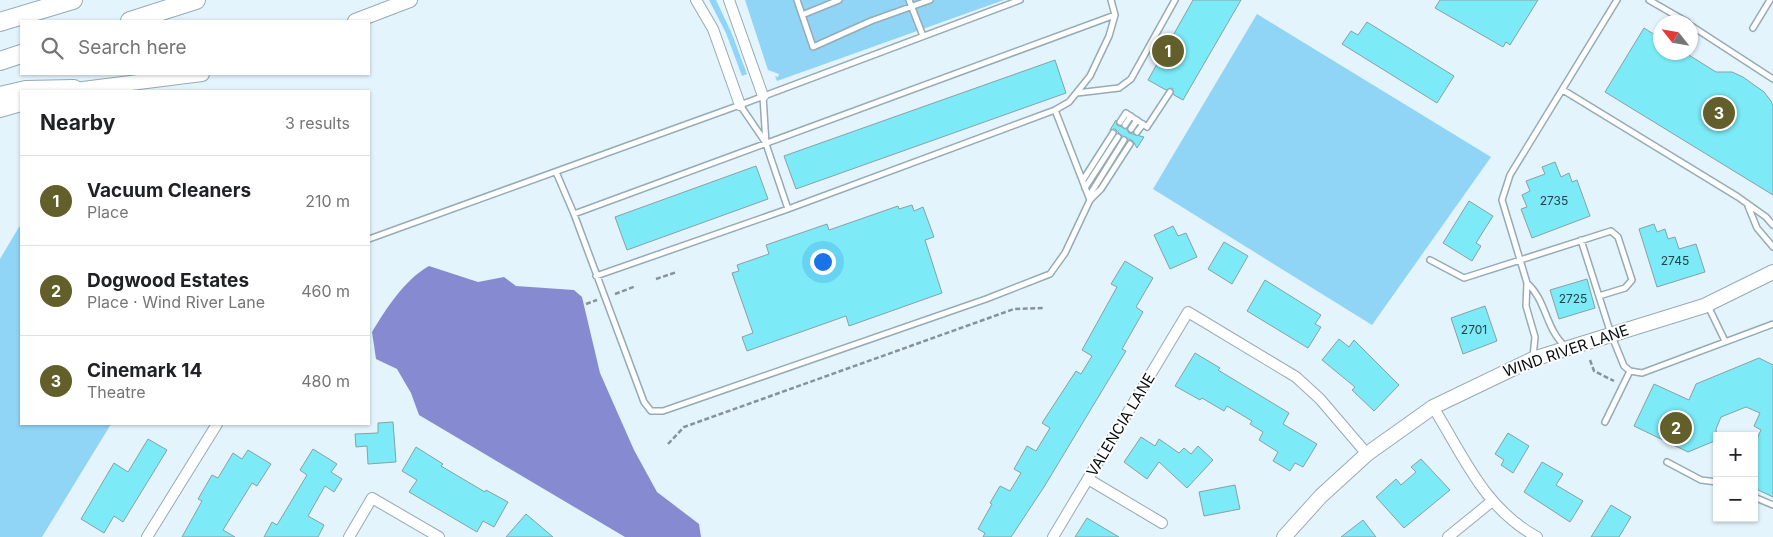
<!DOCTYPE html>
<meta charset="utf-8">
<style>
body{margin:0;font-family:Inter,sans-serif;background:#f2f2f2;color:#202124}
.controls{position:absolute;right:15px;bottom:15px;display:grid;overflow:hidden;border-radius:0px;box-shadow:0 1px 4px #0004}
.controls button{width:45px;height:45px;display:grid;place-items:center;padding:0;border:0;border-bottom:1px solid #e0e0e0;background:#fff;color:#202124;font:25px sans-serif}
.compass{position:absolute;left:1653px;top:15px;width:45px;height:45px;border-radius:50%;background:#fff;box-shadow:0 1px 4px #0004;rotate:301deg}
.you{position:absolute;left:822px;top:261px;width:18px;height:18px;margin:-12px;border:4px solid #fff;border-radius:50%;background:#1a73e8;box-shadow:0 0 0 8px #1a73e833}
.badge{display:grid;place-items:center;width:32px;height:32px;border-radius:50%;background:#625f2b;color:#fff;font-size:16px;font-weight:700}
.pin{position:absolute;translate:-50% -50%;border:2px solid #fff;box-shadow:0 1px 5px #0006}
.list{margin:0;padding:0;list-style:none}
h2{display:flex;justify-content:space-between;align-items:center;height:65px;margin:0;padding:0 20px;font-size:21px}
h2 small{font-size:16px;font-weight:400;color:#757577}
.list li{display:grid;grid-template-columns:32px 1fr auto;gap:15px;align-items:center;box-sizing:border-box;height:90px;padding:0 20px;border-top:1px solid #e0e0e0}
.list b{display:block;font-size:19px;white-space:nowrap}
.list p{margin:0;font-size:16px;white-space:nowrap;color:#757577}
.list em{font-size:16px;font-style:normal;color:#757577}
.icon{flex:none;width:28px;height:28px;fill:none;stroke:currentColor;stroke-width:2;stroke-linecap:round;stroke-linejoin:round}
.map{position:relative;flex:none;width:1773px;height:537px;overflow:hidden}
.search{position:absolute;background:#fff;box-shadow:0 1px 4px #0004;left:20px;top:20px;width:350px;height:55px;display:flex;align-items:center;gap:12px;box-sizing:border-box;padding:0 18px;border-radius:0px;color:#757577;font-size:19px}
.panel{position:absolute;background:#fff;box-shadow:0 1px 4px #0004;left:20px;top:90px;width:350px;height:335px;border-radius:0px}
.map>svg:first-child{display:block}
.green{fill:#90d4f6}
.water{fill:#868bd1}
.building{fill:#7ceaf7;stroke:#89a1a4}
.lines{fill:none;stroke-linecap:round;stroke-linejoin:round}
.lane-casing{stroke:#96abb5;stroke-width:8}
.street-casing{stroke:#96abb5;stroke-width:12}
.secondary-casing{stroke:#96abb5;stroke-width:16}
.highway-casing{stroke:#96abb5;stroke-width:20}
.path{stroke:#869399;stroke-width:2.5;stroke-dasharray:5 2.5;stroke-linecap:butt}
.lane{stroke:#fff;stroke-width:5}
.street{stroke:#fff;stroke-width:10}
.secondary{stroke:#fff;stroke-width:14}
.highway{stroke:#fff;stroke-width:18}
.labels{text-anchor:middle;stroke-width:4;stroke-linejoin:round;paint-order:stroke}
.number-label{font-size:12px;fill:#24444a}
.street-label{font-size:15px;fill:#060d10;stroke:#fff}
</style>
<div class="map">
<svg width="1773" height="537" viewBox="0 0 1773 537">
<rect width="100%" height="100%" fill="#e3f4fd"/>
<path class="green" d="M709,0H716L732,34L747,74L742,76L726,33Z
M745,0H1004L777,81L775,76L778,77L779,74L768,70Z
M1257,14L1491,157L1372,325L1153,189Z
M19,227H21V424H111L42,537H0V259Z"/>
<path class="water" d="M429,266L478,282L504,277L516,286L574,290L582,297L600,373L634,450L657,492L699,524L701,537H625L419,415L411,393L397,369L376,359L372,332C386,309 404,280 429,266Z"/>
<path class="building" d="M1193,0H1241L1183,100L1174,95L1172,88L1166,90L1148,80Z
M1440,0H1538L1510,45L1506,42L1503,47L1435,8Z
M1367,22L1454,76L1437,103L1342,44L1351,31L1358,35Z
M1644,28L1660,38V52H1684L1716,72H1732L1743,77L1764,92L1771,101L1773,106V195L1605,92Z
M1055,60L1066,93L796,189L784,156Z
M1116,120L1117,125L1127,129L1129,133L1144,137L1137,148L1133,141L1122,136L1115,129L1110,130Z
M1555,162L1561,177L1569,173L1572,182L1577,180L1590,216L1532,238L1521,209L1527,207L1522,195L1530,191L1526,181L1545,174L1542,167Z
M756,166L768,199L627,250L615,217Z
M1469,201L1493,216L1476,243L1481,246L1472,261L1443,243Z
M912,205L914,211L923,207L934,237L925,240L942,293L849,326L846,316L747,351L742,337L753,333L732,273L739,271L737,265L769,254L766,245L827,224L829,230L898,206L899,209Z
M1654,224L1657,232L1665,229L1668,239L1675,237L1679,249L1696,244L1705,272L1657,287L1639,229Z
M1173,226L1178,236L1186,233L1197,257L1170,269L1154,235Z
M1224,242L1248,256L1232,284L1208,269Z
M1125,261L1153,278L1136,307L1143,312L1122,349L1126,351L1044,487L1011,537H983L985,533L978,529L992,504L990,503L1000,486L1010,491L1021,473L1014,469L1027,446L1036,451L1050,428L1042,423L1076,371L1081,374L1092,356L1082,350L1117,287L1111,284Z
M1587,279L1595,308L1559,319L1550,290Z
M1265,280L1321,315L1315,324L1321,327L1308,348L1247,311Z
M1485,306L1497,341L1463,354L1451,318Z
M1339,339L1349,347L1354,340L1399,385L1374,411L1352,390L1355,387L1322,360Z
M1195,353L1220,368L1218,370L1289,413L1283,424L1317,444L1303,467L1295,463L1290,471L1273,461L1278,452L1259,440L1263,432L1250,424L1252,421L1227,406L1224,411L1202,398L1200,400L1175,386Z
M1759,358L1773,365V497L1754,488V445L1761,430L1754,426L1760,413L1746,407L1721,417L1716,429L1717,440L1688,452L1634,426L1654,384L1689,400L1696,384Z
M393,422L396,462L368,464L367,446L356,447L355,434L378,433V423Z
M1508,433L1529,446L1513,473L1501,465L1504,460L1495,454Z
M1141,437L1155,446L1159,439L1179,453L1184,448L1191,454L1198,446L1213,460L1187,488L1159,462L1147,479L1124,462Z
M148,439L167,450L123,522L114,516L104,533L81,519L114,463L128,472Z
M416,447L443,464L441,466L485,492L486,490L508,502L494,527L483,521L477,532L409,492L417,480L402,471Z
M313,449L337,464L331,472L342,479L334,492L325,486L308,516L324,525L318,537H264L272,522L277,525L307,475L300,470Z
M248,450L271,464L257,486L252,483L223,530L235,537H182L202,501L198,499L212,475L218,478L233,453L242,459Z
M1421,459L1450,490L1404,528L1376,497L1396,479L1401,485L1416,472L1411,467Z
M1542,462L1563,474L1556,485L1583,501L1570,522L1524,492Z
M1235,485L1240,509L1204,516L1199,492Z
M1611,505L1631,517L1619,537H1591Z
M526,514L553,537H506Z
M1087,518L1119,537H1075Z
M1363,520L1376,537H1341Z"/>
<g class="lines">
<g class="lane-casing">
<path id="lane" d="M797,0L813,47L871,21L930,0
M909,0L923,36
M1649,0L1687,22
M802,15L839,0
M1690,25L1773,79
M1753,28L1770,0
M1563,90L1738,197L1766,217L1773,225
M1077,93L1119,88L1131,79L1175,0
M763,96L766,144L788,209
M740,105L766,143
M1120,122L1126,113L1147,127L1170,92
M1125,125L1131,116
M1131,129L1137,120
M1137,132L1143,124
M556,172L574,214L644,402L651,411H663L986,299L1050,274L1065,253L1090,200L1055,110L1069,102L1090,76L1109,36L1115,15L1111,0
M1083,180L1113,133
M1085,188L1118,137
M1089,196L1124,140
M1090,200L1101,189L1130,144
M1748,206L1757,228L1773,247
M574,214L1115,15
M369,239L740,105L1020,0
M1581,240L1611,334L1624,366L1630,371L1642,373L1773,324
M1430,260L1464,278L1611,231L1618,237L1632,280L1625,288L1599,296
M596,276L788,209L1055,110
M1527,283C1547,301 1545,329 1566,347
M1708,306L1725,341
M1533,357L1535,337L1526,306L1527,283L1502,200L1510,175L1617,0
M1605,422L1630,371
M1667,462L1701,480L1717,482
M1754,497L1773,505"/>
</g>
<g class="street-casing">
<path id="street" d="M696,0L713,29L740,105
M729,0L763,96
M1433,407C1464,457 1484,508 1537,537
M1088,479L1162,523
M147,537L217,424
M349,537L372,498L439,537
M1053,537L1188,312L1296,377L1320,399L1367,454
M1448,537L1491,502"/>
</g>
<g class="secondary-casing">
<path id="secondary" d="M355,21L410,0
M67,91L202,74
M0,110L21,104
M1284,537L1321,496L1367,454L1433,407L1533,359L1704,306L1773,272"/>
</g>
<g class="highway-casing">
<path id="highway" d="M130,21L196,0
M0,22L73,0
M0,61L21,54
M0,96L26,90L74,89"/>
</g>
<path class="path" d="M656,279L677,272
M615,294L636,286
M586,304L597,300
M1590,360L1594,371L1614,381
M668,444L684,427L1014,309L1045,308"/>
<use href="#lane" class="lane"/>
<use href="#street" class="street"/>
<use href="#secondary" class="secondary"/>
<use href="#highway" class="highway"/>
</g>
<g class="labels">
<g class="number-label">
<text x="1554" y="205">2735</text>
<text x="1675" y="265">2745</text>
<text x="1573" y="303">2725</text>
<text x="1474" y="334">2701</text>
</g>
<g class="street-label">
<text transform="translate(1566 351) rotate(-19)" y="5">WIND RIVER LANE</text>
<text transform="translate(1121 425) rotate(-59)" y="5">VALENCIA LANE</text>
</g>
</g>
</svg>
<div class="controls">
<button>+</button>
<button>−</button>
</div>
<svg class="compass" viewBox="-18 -18 36 36"><path d="M0-13l5 13h-10z" fill="#e53935"/><path d="M0 13l5-13h-10z" fill="#757577"/></svg>
<div class="you"></div>
<div class="pin badge" style="left:1168px;top:51px">1</div>
<div class="pin badge" style="left:1676px;top:428px">2</div>
<div class="pin badge" style="left:1719px;top:113px">3</div>
<div class="search"><svg class="icon" aria-label="search" viewBox="0 0 24 24"><circle cx="10" cy="10" r="6"/><path d="M15 15l6 6"/></svg>Search here</div>
<section class="panel">
<h2>Nearby<small>3 results</small></h2>
<ul class="list">
<li><span class="badge">1</span><div><b>Vacuum Cleaners</b><p>Place</p></div><em>210 m</em></li>
<li><span class="badge">2</span><div><b>Dogwood Estates</b><p>Place · Wind River Lane</p></div><em>460 m</em></li>
<li><span class="badge">3</span><div><b>Cinemark 14</b><p>Theatre</p></div><em>480 m</em></li>
</ul>
</section>
</div>
